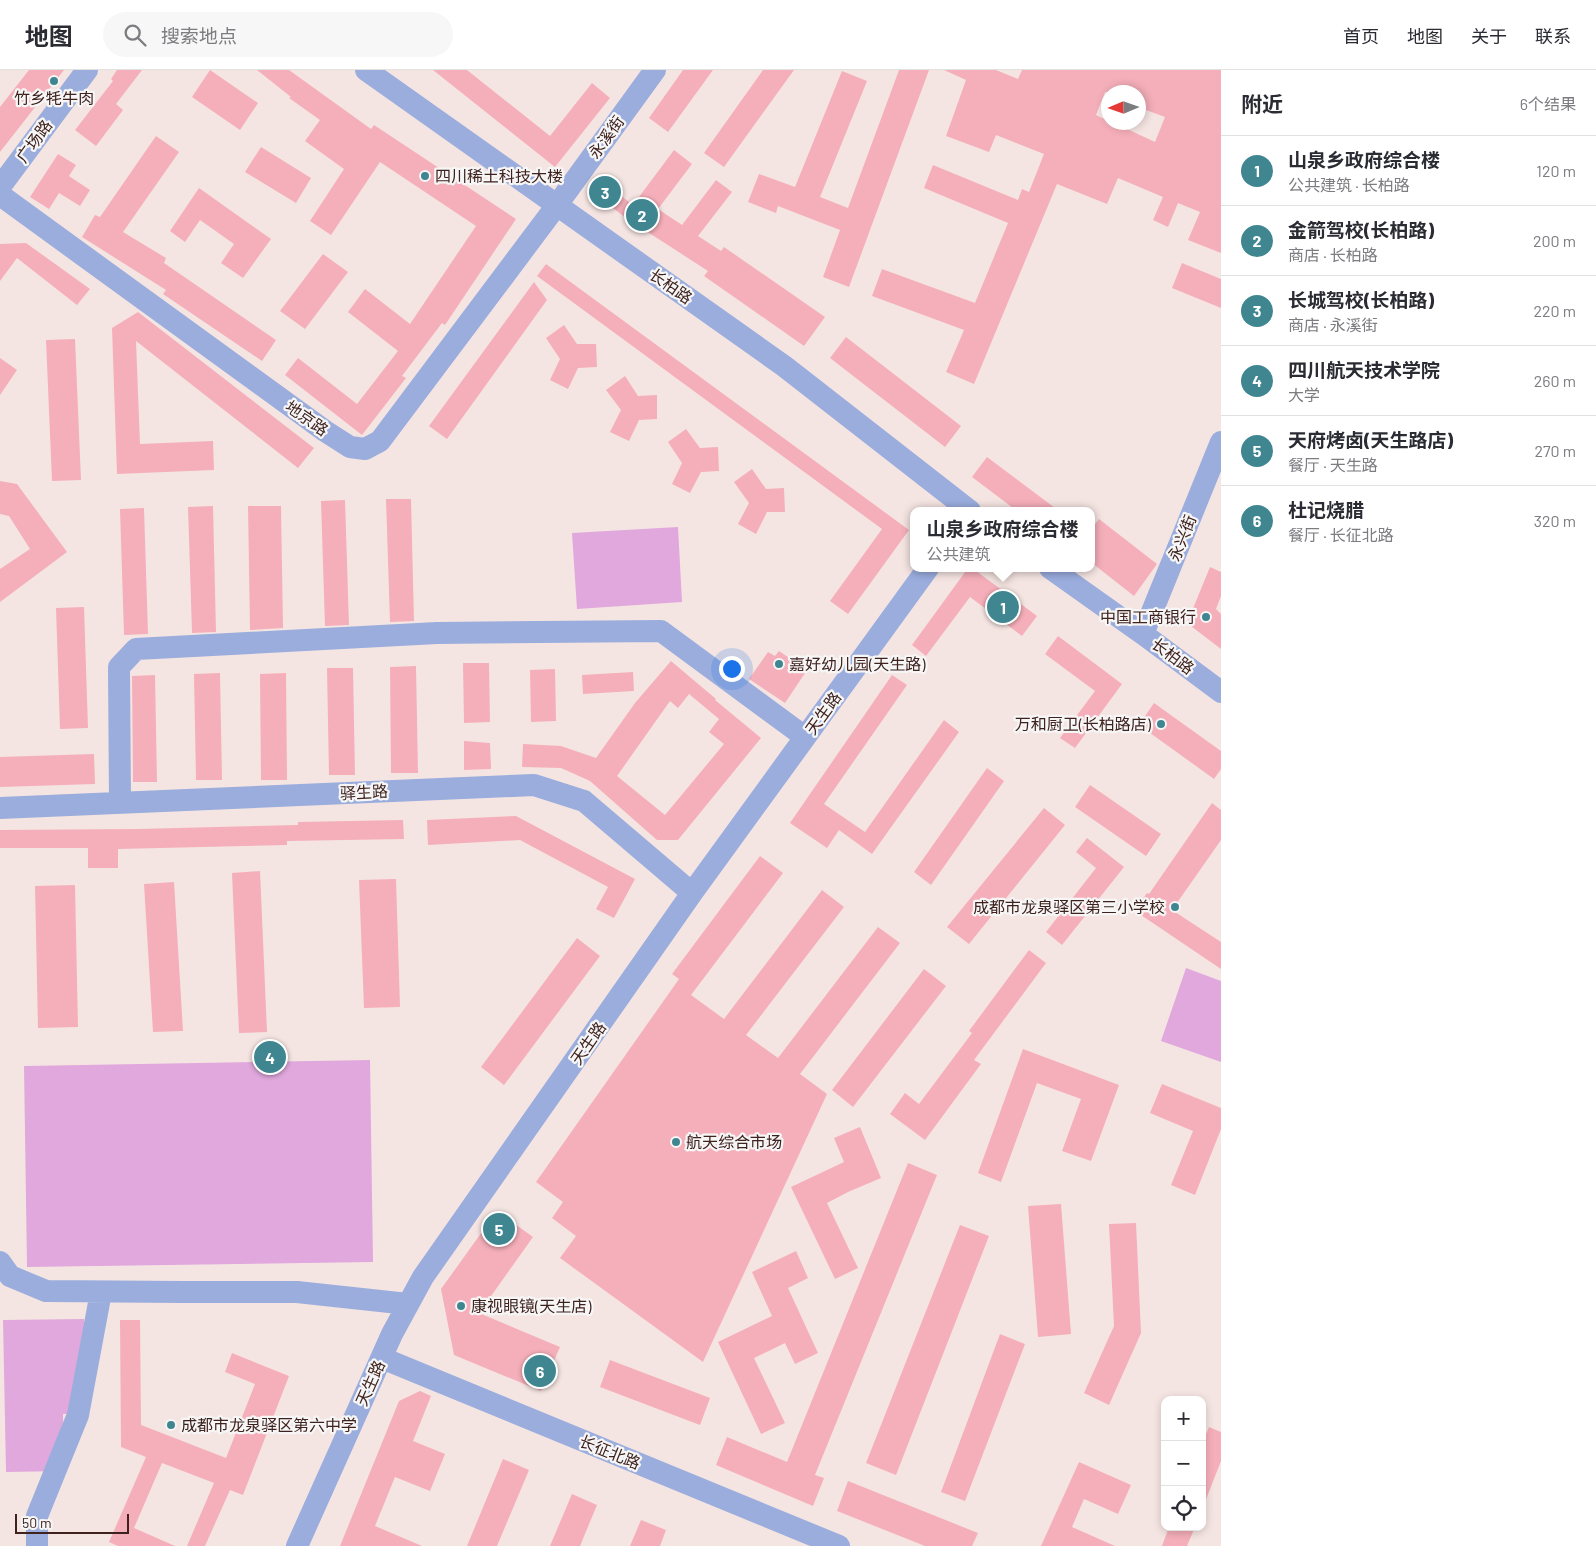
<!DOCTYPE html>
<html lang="zh">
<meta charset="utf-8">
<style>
body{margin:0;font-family:Barlow,"Noto Sans SC",sans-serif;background:#f7f7f7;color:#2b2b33}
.controls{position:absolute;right:15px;bottom:15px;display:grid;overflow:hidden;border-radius:10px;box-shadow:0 2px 8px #0003}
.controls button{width:45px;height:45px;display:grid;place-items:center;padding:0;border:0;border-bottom:1px solid #e1e1e2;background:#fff;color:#2b2b33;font:25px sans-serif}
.compass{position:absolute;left:1101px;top:15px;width:45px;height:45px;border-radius:50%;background:#fff;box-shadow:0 2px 8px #0003;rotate:268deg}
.scale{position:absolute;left:15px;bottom:12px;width:114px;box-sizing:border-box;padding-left:5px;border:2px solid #3f221e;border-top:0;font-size:14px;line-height:18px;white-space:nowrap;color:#3f221e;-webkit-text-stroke:4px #f6f6f6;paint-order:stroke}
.you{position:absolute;left:731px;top:598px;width:18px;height:18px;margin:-12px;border:4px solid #fff;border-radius:50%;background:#1a73e8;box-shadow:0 0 0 8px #1a73e833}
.badge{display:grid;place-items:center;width:32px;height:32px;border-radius:50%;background:#408691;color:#fff;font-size:16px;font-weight:700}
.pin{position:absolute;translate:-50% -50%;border:2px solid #fff;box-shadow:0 1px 5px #0006}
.popup{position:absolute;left:910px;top:437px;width:185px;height:65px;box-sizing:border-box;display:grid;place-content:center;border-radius:10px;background:#fff;filter:drop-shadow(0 1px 4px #0005);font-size:16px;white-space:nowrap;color:#7c7c81}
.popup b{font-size:19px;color:#2b2b33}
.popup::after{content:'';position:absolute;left:50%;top:100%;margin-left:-10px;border:10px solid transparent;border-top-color:#fff}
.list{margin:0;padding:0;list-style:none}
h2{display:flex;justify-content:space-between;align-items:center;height:65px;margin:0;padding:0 20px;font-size:21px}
h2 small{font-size:16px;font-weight:400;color:#7c7c81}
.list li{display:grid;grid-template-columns:32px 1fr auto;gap:15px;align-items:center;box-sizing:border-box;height:70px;padding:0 20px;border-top:1px solid #e1e1e2}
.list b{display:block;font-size:19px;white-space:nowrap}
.list p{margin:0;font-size:16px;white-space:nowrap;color:#7c7c81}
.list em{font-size:16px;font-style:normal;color:#7c7c81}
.icon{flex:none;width:28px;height:28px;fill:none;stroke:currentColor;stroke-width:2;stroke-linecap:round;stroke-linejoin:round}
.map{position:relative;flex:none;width:1221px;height:1476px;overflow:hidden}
header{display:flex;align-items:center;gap:30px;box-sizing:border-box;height:70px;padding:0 25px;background:#fff;border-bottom:1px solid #e1e1e2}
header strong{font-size:24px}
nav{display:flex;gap:28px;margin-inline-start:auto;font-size:18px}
.search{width:350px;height:45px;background:#f7f7f7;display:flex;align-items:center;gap:12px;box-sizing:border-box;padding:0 18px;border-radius:28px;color:#7c7c81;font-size:19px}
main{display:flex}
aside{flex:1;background:#fff}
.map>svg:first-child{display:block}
.green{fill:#e0a8dd}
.building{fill:#f5afba;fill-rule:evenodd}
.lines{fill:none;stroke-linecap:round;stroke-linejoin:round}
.minor{stroke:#9aaddd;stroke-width:22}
.poi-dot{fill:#408691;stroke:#f6f6f6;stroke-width:2}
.labels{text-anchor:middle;stroke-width:4.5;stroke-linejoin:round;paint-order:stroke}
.poi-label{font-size:16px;fill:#3f221e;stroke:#f6f6f6;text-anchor:start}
.street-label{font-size:16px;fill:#3f221e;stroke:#f6f6f6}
</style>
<header>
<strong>地图</strong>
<div class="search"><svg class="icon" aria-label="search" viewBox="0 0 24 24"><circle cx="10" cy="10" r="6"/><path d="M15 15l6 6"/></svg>搜索地点</div>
<nav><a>首页</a><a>地图</a><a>关于</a><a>联系</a></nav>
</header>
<main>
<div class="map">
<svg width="1221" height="1476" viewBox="0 0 1221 1476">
<rect width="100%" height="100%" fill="#f5e5e2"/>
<path class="green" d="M678,457L682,532L577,539L572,463Z
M1186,898L1221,911V992L1161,971Z
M370,990L373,1192L27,1197L24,996Z
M84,1249L86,1343L63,1344L64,1401L6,1402L3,1250Z"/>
<path class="building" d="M29,0H64L0,82V37Z
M117,0H142L116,34L123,40L96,76L75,60L113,11L111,9Z
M210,0L258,33L240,60L192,27Z
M257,0H289L371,59L374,55L516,149L445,255L442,253L402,306L406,308L362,365L285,305L298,288L357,334L398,281L348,242L365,219L410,254L476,156L380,92L331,165L310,151L344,99L305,71L320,50L289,28L291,27Z
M433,0H467L550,66L592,13L610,28L555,97Z
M683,0H713L668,62L649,48Z
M763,0H794L724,97L704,83Z
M899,0H929L849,217L823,207L840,160L778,136L776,143L748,132L759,104L795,117L842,1L867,11L820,127L848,138Z
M944,0H996L1018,9L1022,0H1221V183L1188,170L1200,142L1178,133L1168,157L1153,150L1163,127L1118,108L1107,134L1057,114L974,314L946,302L964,260L872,226L882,199L975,233L1008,153L924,118L933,95L1018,130L1022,119L1029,122L1044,84L996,65L989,82L946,66L966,10ZM1105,22H1138V37L1165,47L1155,72L1112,52H1108V51L1096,45Z
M156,66L179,82L123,162L166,188L164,193L276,270L262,291L163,224L166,220L82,167L95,145L100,147Z
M261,77L311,108L296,133L245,102Z
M674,80L692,94L658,139L682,155L716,110L732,122L698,166L721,181L724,177L825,247L804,276L704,206L708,201L643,159L642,160L593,123L602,111L633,135Z
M58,84L76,95L69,106L90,120L80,136L59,123L49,139L30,127Z
M199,118L271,169L243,208L221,193L234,174L200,150L185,172L170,161Z
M26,173L90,219L77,235L17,188L0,211V174Z
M323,184L348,202L305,259L280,241Z
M1182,193L1221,209V238L1172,218Z
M546,194L909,460L848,544L830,531L882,459L537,206Z
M534,212L547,230L447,369L429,356Z
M138,242L314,378L298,398L136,271L140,374L213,371L214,400L117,404L112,258Z
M564,255L577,274H596L597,297L578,298L568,319L550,310L560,289L546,268Z
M846,267L961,356L945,377L830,288Z
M75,269L81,410L52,411L46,270Z
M0,288L17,300L0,325Z
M625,306L638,326L657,325V349L639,350L629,371L610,362L621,340L606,320Z
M686,359L700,378L718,377L719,401L701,402L690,423L672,414L682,393L668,372Z
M987,387L1059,441H1017L972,407Z
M752,399L766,419L784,418L785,442H767L756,464L738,454L749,433L734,412Z
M0,411L17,414L67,482L0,532V499L30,479L9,446L0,444Z
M386,429H411L414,551L390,552Z
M345,430L349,555L325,556L321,431Z
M213,436L216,562L192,563L188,437Z
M248,436H281L283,558L250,560Z
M144,438L148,564L124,565L120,439Z
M1099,449L1157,494L1134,526L1092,493V458Z
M1210,497L1221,502V526L1216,539L1221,544V579L1187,553Z
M968,498H972L1037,546L1022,566L970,527L926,586L912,575Z
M84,537L88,658L60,659L56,538Z
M1058,566L1122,614L1075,678L1060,668L1095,621L1045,584Z
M779,581L807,600L785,633L749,609L768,582L775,586Z
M671,591L716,629L715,630L761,668L678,770H657L590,711L561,698L522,697L523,674L561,676L596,688L635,633ZM689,624L719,649L709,662L724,674L665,745L617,706L670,631L678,638Z
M463,593H489L490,652L464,653Z
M416,596L418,703H391L390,597Z
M327,598H353L355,705H329Z
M555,599L556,651L531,652L530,600Z
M633,602L634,621L583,624L582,605Z
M220,603L222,710H196L194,604Z
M286,603L287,710H261L260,604Z
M155,605L157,712H133L132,606Z
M892,605L907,615L824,734L865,762L944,650L959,662L872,784L839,760L827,778L790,753Z
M1154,633L1221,681V699L1214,709L1139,655Z
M464,671L490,673L491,699L464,700Z
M94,684L95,714L0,717V687Z
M987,698L1004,711L931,815L914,802Z
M1090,715L1161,764L1146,786L1075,737Z
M1212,733L1221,740V770L1172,840L1221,872V899L1135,841L1147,823L1149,824Z
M1044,738L1065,755L969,874L947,857Z
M516,746L635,809L614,848L596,839L608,817L520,770L428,775L427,750Z
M403,750L404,769L287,771V775L118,779V798H88V778H0V760L138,759L298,755V752Z
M1087,768L1124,797L1062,875L1046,862L1096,798L1076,782Z
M760,786L783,803L691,925L724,949L822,820L844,837L746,965L778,988L878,857L900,873L800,1004L827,1024L703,1292L560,1188L576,1166L552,1148L563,1132L536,1112L679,909L672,904Z
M260,801L267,962L239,963L232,803Z
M396,809L400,937L364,938L359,810Z
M174,812L183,961L153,962L144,814Z
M75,815L78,957L38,958L35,816Z
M577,868L600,886L504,1015L481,997Z
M1029,880L1046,893L974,990L981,994L925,1070L890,1044L905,1023L919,1034L972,963L969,961Z
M924,899L946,916L853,1037L832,1020Z
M1023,979L1119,1015L1091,1091L1062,1081L1081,1029L1037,1013L1001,1112L978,1103Z
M1162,1014L1221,1038V1059L1195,1125L1171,1115L1193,1061L1150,1043Z
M860,1057L881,1108L848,1122L827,1133L858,1198L835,1209L791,1117L844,1092L834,1068Z
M908,1093L937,1105L815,1405L824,1408L813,1436L716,1395L727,1367L787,1392Z
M1061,1134L1071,1264L1038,1267L1028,1136Z
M497,1141L533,1167L479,1243L560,1277L541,1321L454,1285L441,1219Z
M1136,1153L1141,1263L1109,1335L1084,1323L1114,1256L1109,1154Z
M960,1155L989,1166L896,1405L866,1393Z
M796,1181L808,1208L788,1218L818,1283L795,1294L785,1273L754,1288L785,1353L761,1364L718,1272L772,1246L752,1202Z
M120,1250H140L141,1355L226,1388L255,1314L225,1302L232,1283L289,1306L243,1425L230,1420L205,1476H187L214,1413L162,1393L134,1458L175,1476H118L109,1472L146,1387L121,1377Z
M1000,1264L1025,1274L965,1431L941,1422Z
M610,1290L710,1328L700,1355L600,1317Z
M420,1321L431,1326L413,1371L445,1384L430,1421L395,1407L375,1456L422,1476H340L399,1331Z
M1209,1357L1221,1362V1391L1203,1437L1202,1374Z
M503,1389L529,1400L497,1476H467Z
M1079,1392L1131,1415L1118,1444L1084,1429L1072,1457L1115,1476H1041Z
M848,1411L978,1463L972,1476H925L837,1441Z
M572,1424L597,1435L580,1476H550Z
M641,1450L666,1460L660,1476H630Z
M1169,1457H1195L1187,1476H1162Z"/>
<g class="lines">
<path class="minor" d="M366,0L784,296L970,441
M0,117L87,0
M0,125L325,361L350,377L365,379L380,371L557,135L655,0
M1050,498L1143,564L1221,622
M1143,564L1221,372
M120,733L119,597L136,579L437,563L661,561L805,667
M0,738L534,715L584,731L692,823
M0,1192L10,1206L46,1221L184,1222H297L408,1234
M382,1288L839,1476
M37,1476V1446L78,1345L101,1222
M297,1476L392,1264L423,1207L692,823L928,498"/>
</g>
<g class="poi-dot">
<circle cx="54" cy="11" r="5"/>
<circle cx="425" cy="106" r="5"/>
<circle cx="1206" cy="547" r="5"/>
<circle cx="779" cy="594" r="5"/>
<circle cx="1161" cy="654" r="5"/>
<circle cx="1175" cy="837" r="5"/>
<circle cx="676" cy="1072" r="5"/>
<circle cx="461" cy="1236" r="5"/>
<circle cx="171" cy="1355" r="5"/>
</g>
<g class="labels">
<g class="poi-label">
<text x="54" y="34" text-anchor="middle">竹乡牦牛肉</text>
<text x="435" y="112">四川稀土科技大楼</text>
<text x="1196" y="553" text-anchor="end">中国工商银行</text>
<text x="789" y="600">嘉好幼儿园(天生路)</text>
<text x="1151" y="660" text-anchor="end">万和厨卫(长柏路店)</text>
<text x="1165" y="843" text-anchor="end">成都市龙泉驿区第三小学校</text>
<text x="686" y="1078">航天综合市场</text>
<text x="471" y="1242">康视眼镜(天生店)</text>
<text x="181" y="1361">成都市龙泉驿区第六中学</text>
</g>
<g class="street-label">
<text transform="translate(606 67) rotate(-54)" y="6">永溪街</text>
<text transform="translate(34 71) rotate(-54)" y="6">广场路</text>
<text transform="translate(671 216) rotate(35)" y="6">长柏路</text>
<text transform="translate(307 348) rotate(35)" y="6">地京路</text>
<text transform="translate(1182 468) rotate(-68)" y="6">永兴街</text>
<text transform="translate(1173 586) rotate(37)" y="6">长柏路</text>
<text transform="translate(823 643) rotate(-54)" y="6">天生路</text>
<text transform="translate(364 722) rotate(-3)" y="6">驿生路</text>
<text transform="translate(588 973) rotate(-55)" y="6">天生路</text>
<text transform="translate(370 1313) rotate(-66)" y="6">天生路</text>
<text transform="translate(610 1382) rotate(22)" y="6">长征北路</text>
</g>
</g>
</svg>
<div class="controls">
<button>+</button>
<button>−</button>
<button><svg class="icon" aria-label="locate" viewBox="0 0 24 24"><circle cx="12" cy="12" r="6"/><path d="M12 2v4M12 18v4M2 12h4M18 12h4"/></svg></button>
</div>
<svg class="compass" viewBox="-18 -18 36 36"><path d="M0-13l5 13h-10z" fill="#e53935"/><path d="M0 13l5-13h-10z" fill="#7c7c81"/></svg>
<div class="scale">50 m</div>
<div class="you"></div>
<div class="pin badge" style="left:1003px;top:537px">1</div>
<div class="popup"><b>山泉乡政府综合楼</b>公共建筑</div>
<div class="pin badge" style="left:642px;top:145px">2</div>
<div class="pin badge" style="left:605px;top:122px">3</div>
<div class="pin badge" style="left:270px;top:987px">4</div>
<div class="pin badge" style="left:499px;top:1159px">5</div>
<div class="pin badge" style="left:540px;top:1301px">6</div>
</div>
<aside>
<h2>附近<small>6个结果</small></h2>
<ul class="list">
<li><span class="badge">1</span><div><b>山泉乡政府综合楼</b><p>公共建筑 · 长柏路</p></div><em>120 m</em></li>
<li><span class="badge">2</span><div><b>金箭驾校(长柏路)</b><p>商店 · 长柏路</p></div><em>200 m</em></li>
<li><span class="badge">3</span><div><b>长城驾校(长柏路)</b><p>商店 · 永溪街</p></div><em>220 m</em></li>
<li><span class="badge">4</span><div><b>四川航天技术学院</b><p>大学</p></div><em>260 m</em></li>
<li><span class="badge">5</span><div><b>天府烤卤(天生路店)</b><p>餐厅 · 天生路</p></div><em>270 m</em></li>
<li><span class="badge">6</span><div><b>杜记烧腊</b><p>餐厅 · 长征北路</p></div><em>320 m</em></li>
</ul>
</aside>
</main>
